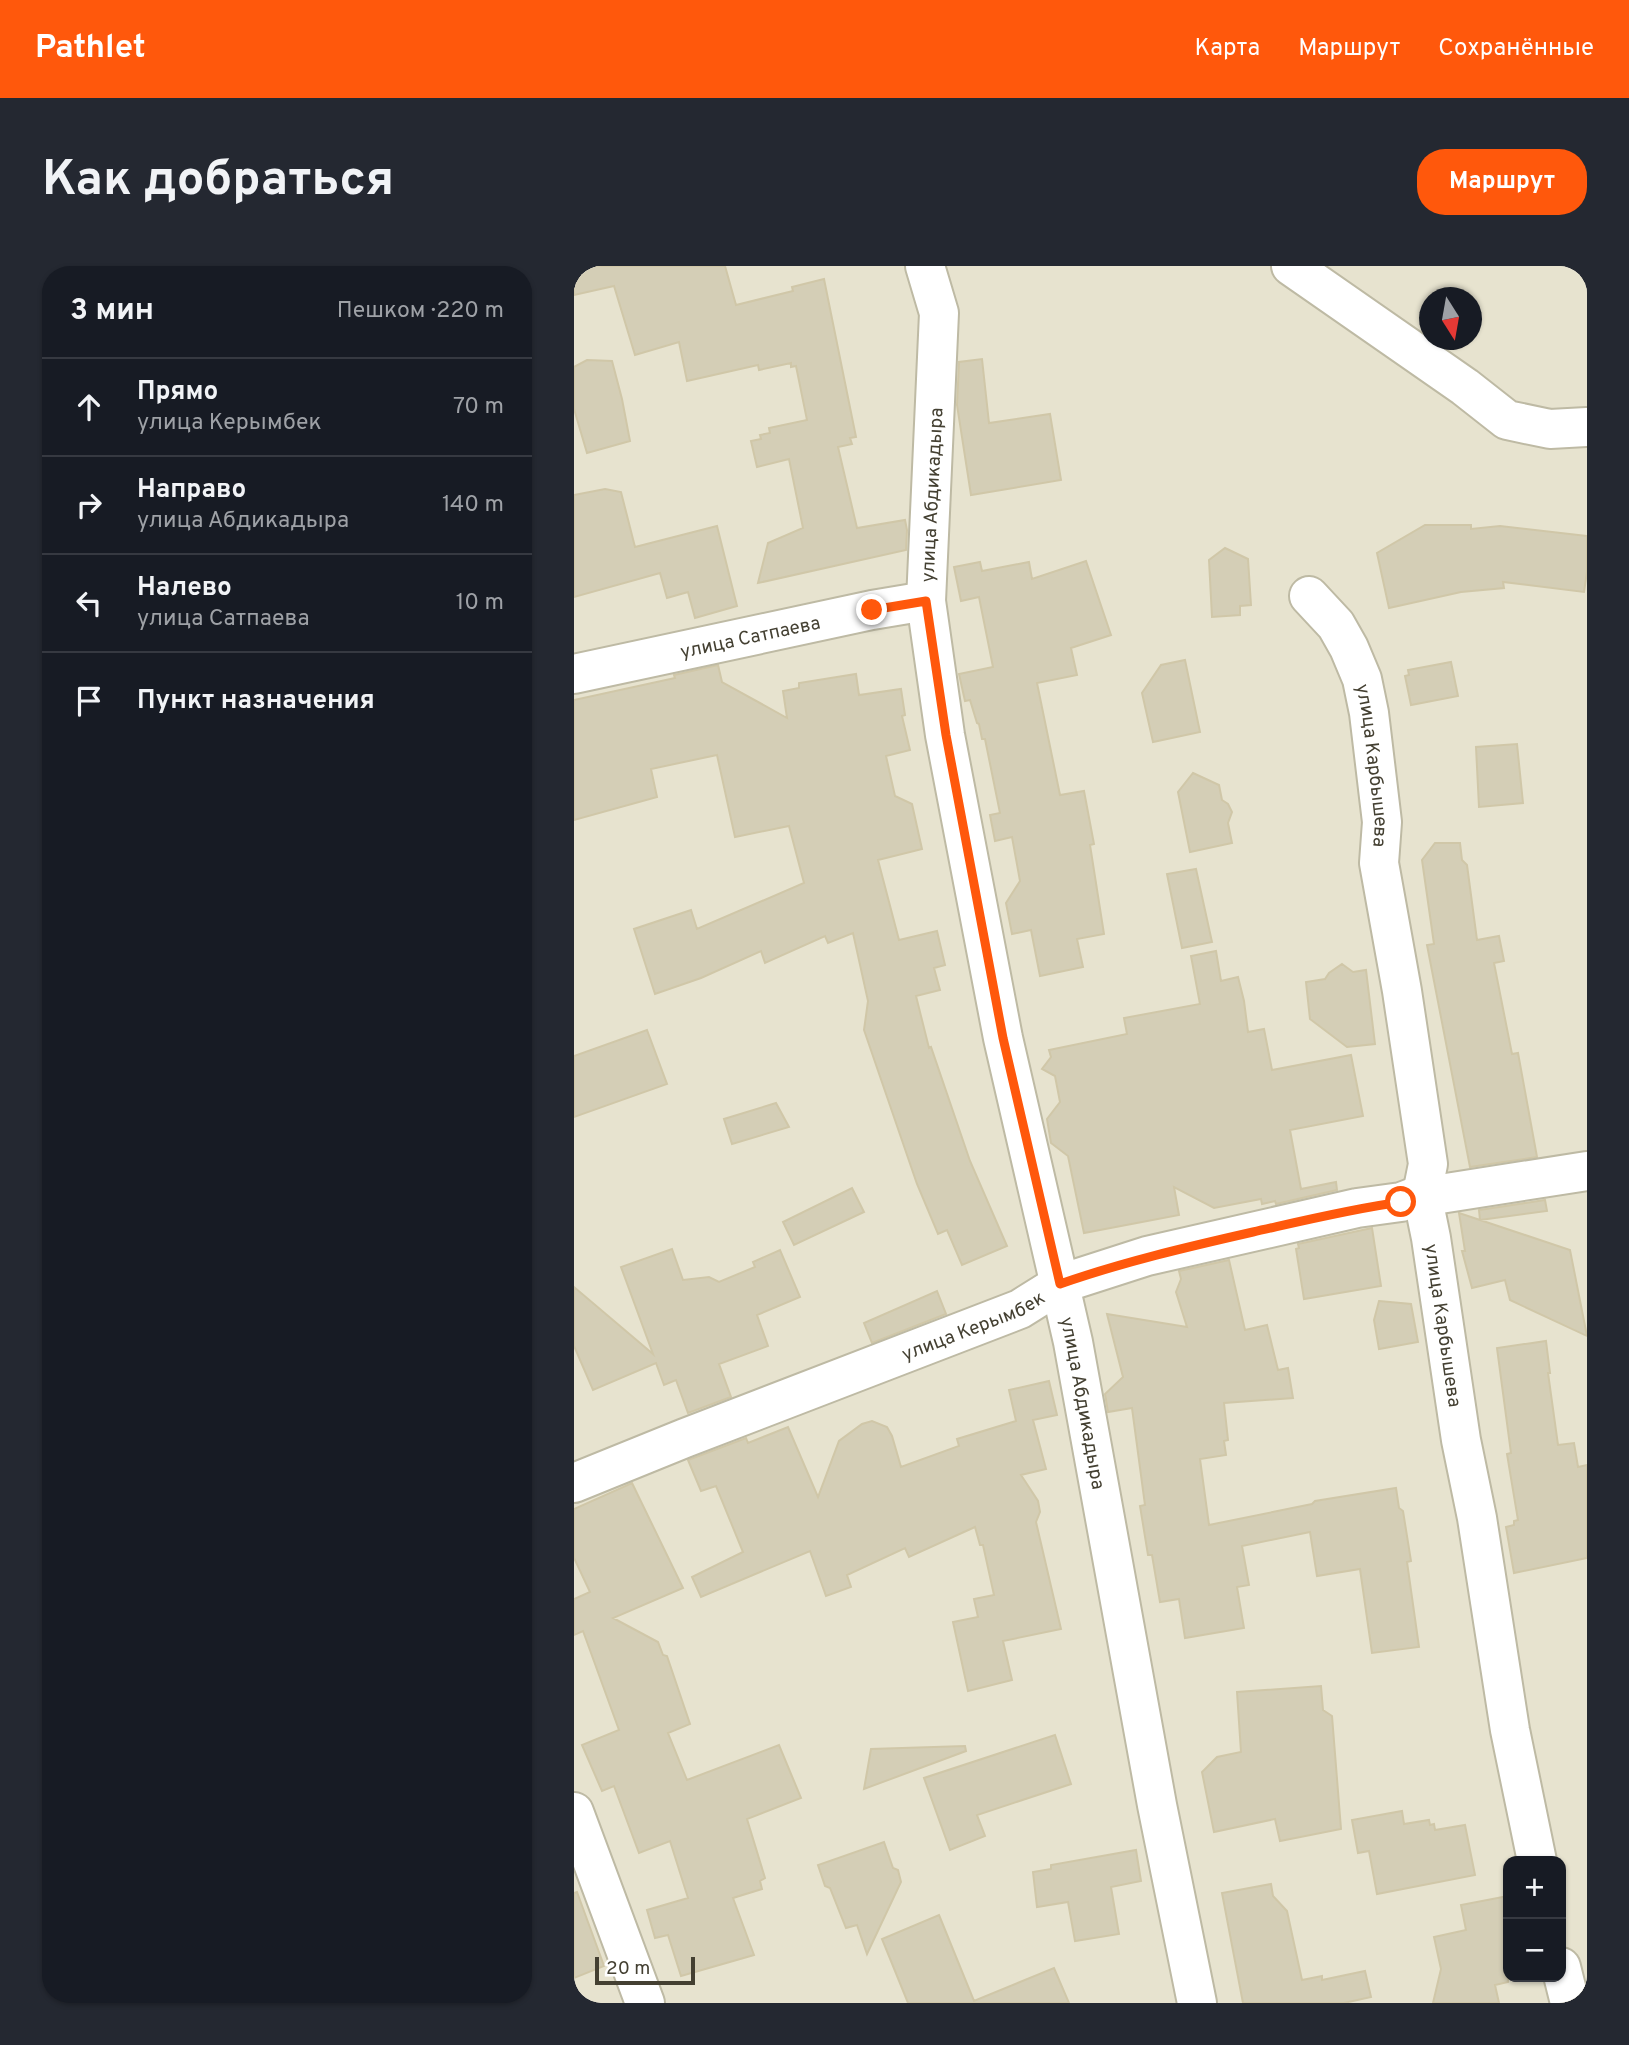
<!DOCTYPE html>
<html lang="ru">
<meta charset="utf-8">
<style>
body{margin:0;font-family:Overpass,sans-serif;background:#242831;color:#f1f3f6}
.controls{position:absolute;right:21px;bottom:21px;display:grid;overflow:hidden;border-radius:14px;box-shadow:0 2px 5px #0004}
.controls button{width:63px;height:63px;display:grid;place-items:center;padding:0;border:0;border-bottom:2px solid #363941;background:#171b24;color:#f1f3f6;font:35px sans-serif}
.compass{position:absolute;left:845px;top:21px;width:63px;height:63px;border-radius:50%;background:#171b24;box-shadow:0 2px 5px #0004;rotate:169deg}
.scale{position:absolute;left:21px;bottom:18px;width:100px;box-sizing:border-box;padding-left:7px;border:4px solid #444032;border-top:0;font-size:19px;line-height:24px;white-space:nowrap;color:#444032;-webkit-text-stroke:5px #fff;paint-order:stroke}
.stop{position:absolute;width:21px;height:21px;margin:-16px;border:5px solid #ff580c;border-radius:50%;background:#fff}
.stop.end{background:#ff580c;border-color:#fff;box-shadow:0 2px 7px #0008}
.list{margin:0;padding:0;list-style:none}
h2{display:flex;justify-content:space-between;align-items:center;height:91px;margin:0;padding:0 28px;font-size:30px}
h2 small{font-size:23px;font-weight:400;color:#9ea1a6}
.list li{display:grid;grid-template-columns:46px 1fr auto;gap:21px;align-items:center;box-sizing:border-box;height:98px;padding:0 28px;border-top:2px solid #363941}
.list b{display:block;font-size:26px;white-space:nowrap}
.list p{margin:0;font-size:23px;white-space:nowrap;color:#9ea1a6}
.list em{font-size:23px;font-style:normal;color:#9ea1a6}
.icon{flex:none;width:38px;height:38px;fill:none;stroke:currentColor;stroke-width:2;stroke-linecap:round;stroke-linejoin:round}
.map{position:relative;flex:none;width:1013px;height:1737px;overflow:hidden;border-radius:28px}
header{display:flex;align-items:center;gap:42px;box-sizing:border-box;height:98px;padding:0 35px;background:#ff580c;color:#fff}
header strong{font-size:33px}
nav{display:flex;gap:38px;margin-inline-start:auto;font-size:24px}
.intro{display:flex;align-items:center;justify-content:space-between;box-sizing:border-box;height:168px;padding:0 42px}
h1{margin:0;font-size:49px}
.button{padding:18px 32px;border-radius:28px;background:#ff580c;color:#fff;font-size:24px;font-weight:700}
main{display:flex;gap:42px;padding:0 42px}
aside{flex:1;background:#171b24;border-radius:28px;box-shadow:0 2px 5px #0004}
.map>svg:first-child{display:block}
.residential{fill:#e7e3cf;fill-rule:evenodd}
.building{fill:#d4ceb6;stroke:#d0c7a8;stroke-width:2}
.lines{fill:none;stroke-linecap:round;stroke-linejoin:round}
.minor-casing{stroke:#bebaa4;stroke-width:42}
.minor{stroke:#fff;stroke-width:38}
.route{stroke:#ff580c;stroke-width:9}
.labels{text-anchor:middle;stroke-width:5;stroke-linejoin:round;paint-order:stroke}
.street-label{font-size:19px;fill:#444032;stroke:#fff}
</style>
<header>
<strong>Pathlet</strong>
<nav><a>Карта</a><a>Маршрут</a><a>Сохранённые</a></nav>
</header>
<div class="intro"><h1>Как добраться</h1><a class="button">Маршрут</a></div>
<main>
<aside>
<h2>3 мин<small>Пешком · 220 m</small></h2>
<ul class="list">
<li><svg class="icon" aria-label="ahead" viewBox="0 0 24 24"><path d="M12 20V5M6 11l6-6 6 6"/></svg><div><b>Прямо</b><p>улица Керымбек</p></div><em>70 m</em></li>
<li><svg class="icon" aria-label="right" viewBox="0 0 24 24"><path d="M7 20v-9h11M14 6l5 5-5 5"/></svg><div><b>Направо</b><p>улица Абдикадыра</p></div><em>140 m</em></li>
<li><svg class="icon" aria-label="left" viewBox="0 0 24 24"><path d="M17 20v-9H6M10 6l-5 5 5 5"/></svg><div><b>Налево</b><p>улица Сатпаева</p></div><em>10 m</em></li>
<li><svg class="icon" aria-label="arrive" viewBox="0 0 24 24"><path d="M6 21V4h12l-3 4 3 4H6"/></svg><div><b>Пункт назначения</b></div></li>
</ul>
</aside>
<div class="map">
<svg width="1013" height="1737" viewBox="0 0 1013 1737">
<rect width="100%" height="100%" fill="#f3f0e1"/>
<path class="residential" d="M0,0H1013V1737H0ZM856,32H898V74H856ZM934,1595H987V1711H934Z"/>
<path class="building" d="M0,0H151L162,39L219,25L218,21L250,13L282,171L276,172L278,178L264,181L283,262L331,254L333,264L332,284L184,317L194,277L229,262L215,193L183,201L177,175L187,173L186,169L196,167L195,162L233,154L222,100L217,101V97L185,104L184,99L113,115L105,76L61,89L40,20L0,29Z
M408,93L415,157L476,148L487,214L397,229L383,139L385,96Z
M13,94L38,95L48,133L56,175L13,187L0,143V101Z
M31,223L47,226L61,281L143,260L163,340L121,352L114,326L93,332L86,307L0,331V229Z
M851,259H897V263L926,260L1013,270V306L1010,326L929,316L930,322L887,326L815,342L803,287Z
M651,282L674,293L677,339L666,340V349L638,351L635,294Z
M512,295L537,369L497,382L503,409L463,417L486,529L510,525L520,578L516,579L530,668L503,673L509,701L466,710L457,664L438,668L432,637L446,615L438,571L421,575L416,549L426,547L411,473H408L405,458L403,457L396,434L391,435L385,408L419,401L405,331L387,335L380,301L406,296L408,305L455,296L458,313Z
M611,394L626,466L579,476L568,427L587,399Z
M877,396L884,430L837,439L831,410L835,409L834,404Z
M144,399L148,416L213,452L209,425L225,422V417L282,408L285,429L327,423L331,449L328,450L336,484L312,490L321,530L338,538L348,583L304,594L325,674L363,665L371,699L360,702L366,724L342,730L355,782L357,781L396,895L433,980L388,999L373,964L364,968L343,918L290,764L294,735L279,667L254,677L251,670L191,697L187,685L127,712L81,728L60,663L117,644L123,663L230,617L215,560L161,571L143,489L77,503L83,531L0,554V434L101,412L100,409Z
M943,478L949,537L905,541L902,481Z
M619,507L645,519L648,534L654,538L658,546L654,557L658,577L616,586L604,526Z
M861,577H886L888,594L893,599L903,674L925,670L930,695L920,697L938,788L944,787L963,891L896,901L853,679L860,678L848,594Z
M622,603L638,676L608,682L593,608Z
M642,685L647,715L664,711L670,735L674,766L690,763L698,804L777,789L789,850L716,864L727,923L762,916L763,924L702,938L701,935L688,938L687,933L640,942L600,921L605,949L510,967L494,890L477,877L473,853L486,836L481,810L468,803L477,791L475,784L553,768L550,752L626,738L617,690Z
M768,698L779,706L792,704L801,778L773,781L736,753L732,716L751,713L755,707Z
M73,764L93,818L0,851V790Z
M202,837L215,861L158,878L150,853Z
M278,922L290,946L220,979L209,956Z
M971,934L973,945L906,954L996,984L1013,1070L936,1034L931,1014L898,1022L888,985H891L885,947L906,954L905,944Z
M798,962L807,1020L730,1033L722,983L725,982L724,978Z
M98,983L109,1014L135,1011L145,1016L181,1001L179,996L206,984L226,1031L183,1049L194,1080L145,1098L157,1131L114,1147L102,1114L90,1119L82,1097L19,1124L0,1080V1021L79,1088L47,1001Z
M655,994L671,1064L693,1059L704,1104L714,1102L719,1132L650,1137L654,1174L650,1175L652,1189L626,1193L635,1259L738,1238L741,1235L822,1222L825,1242L829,1245L837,1295L833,1296L845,1381L798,1387L786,1303L743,1310L736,1266L668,1280L675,1319L663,1321L670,1362L611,1372L605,1333L586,1336L578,1289H574L566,1240L571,1239L558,1142L534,1146L531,1128L549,1111L533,1048L613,1061L602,1026L607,1013L605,1005Z
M363,1025L372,1048L298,1077L290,1057Z
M805,1035L837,1038L844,1076L805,1083L800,1054Z
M972,1075L976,1107H974L984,1179L1000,1177L1004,1201L1013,1199V1292L940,1307L932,1261L940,1259V1255L944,1254L933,1188L937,1187L923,1082Z
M475,1115L483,1149L459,1154L472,1203L447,1209L464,1235L466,1246L462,1256L487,1363L429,1375L438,1414L394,1425L379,1356L404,1351L400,1333L420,1329L409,1279H406L401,1261L335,1291L331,1282L273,1309L277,1321L252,1330L236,1285L127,1331L118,1311L169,1286L142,1220L127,1225L114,1194L172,1172L174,1177L214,1161L244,1231L265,1175L288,1158L298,1155L313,1161L318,1170L327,1201L385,1180L383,1173L442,1155L435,1124Z
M58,1217L109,1322L39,1352L84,1376L89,1389L93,1390L116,1458L94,1467L113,1514L205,1479L227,1532L173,1553L191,1612L186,1615L188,1623L159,1632L180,1689L107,1710L94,1669L81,1672L73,1644L114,1632L96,1575L65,1587L40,1520L28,1525L8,1479L45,1464L9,1365L0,1369V1333L16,1326L0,1292V1243Z
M747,1420L749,1444L758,1450L767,1563L706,1575L701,1553L640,1566L628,1506L643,1491L667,1486L663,1426Z
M481,1469L497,1518L403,1549L411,1570L376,1584L350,1512Z
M391,1480L392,1485L290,1523L297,1483Z
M828,1545L830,1558L855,1554L856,1559L860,1558L861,1564L891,1559L901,1609L803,1628L795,1585L784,1587L778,1554Z
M310,1576L319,1602L324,1604L327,1616L293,1688L283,1659L272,1662L256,1622L251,1620L244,1599Z
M562,1584L567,1615L537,1621L545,1668L501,1675L494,1636L463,1641L459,1606L477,1603V1599Z
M697,1618L699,1630L713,1645L728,1714L748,1710V1714L791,1705L797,1731L770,1737H669L648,1627Z
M3,1626L30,1700L0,1712V1627Z
M934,1630V1716L921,1719L925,1737H859L867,1703L860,1671L892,1664L887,1639Z
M365,1649L400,1735L480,1702L495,1737H334L308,1673Z"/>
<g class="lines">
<g class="minor-casing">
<g id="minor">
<path id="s1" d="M351,0L365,47L352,335L371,469L429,772L499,1076L583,1539L623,1737"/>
<path d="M717,0L891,121L933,154L976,163L1013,161"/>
<path id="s2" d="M735,330L762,359L775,382L788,413L795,447L808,556L805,597L828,725L854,898L848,928L857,972L887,1174L903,1252L936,1464L963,1595"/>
<path id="s3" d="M0,408L298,344L352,335"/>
<path id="s4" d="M0,1217L111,1172L446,1043L486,1018L573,990L783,942L827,936L848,928H866L1013,905"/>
<path d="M0,1546L71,1737"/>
<path d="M987,1701L996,1737"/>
</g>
</g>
<use href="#minor" class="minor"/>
</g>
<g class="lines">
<path class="route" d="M298,344L352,335L372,469L429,772L486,1018C549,996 613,981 679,966C728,955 777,943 827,936"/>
</g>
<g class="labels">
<g class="street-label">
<text transform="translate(357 229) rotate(-87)" y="7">улица Абдикадыра</text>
<text dy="7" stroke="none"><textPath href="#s3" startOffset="180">улица Сатпаева</textPath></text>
<text dy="7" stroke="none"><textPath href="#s2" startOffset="187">улица Карбышева</textPath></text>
<text dy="7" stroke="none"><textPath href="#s4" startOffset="429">улица Керымбек</textPath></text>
<text dy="7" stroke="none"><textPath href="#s2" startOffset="754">улица Карбышева</textPath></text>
<text dy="7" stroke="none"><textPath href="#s1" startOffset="1155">улица Абдикадыра</textPath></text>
</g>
</g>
</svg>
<div class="controls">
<button>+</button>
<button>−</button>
</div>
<svg class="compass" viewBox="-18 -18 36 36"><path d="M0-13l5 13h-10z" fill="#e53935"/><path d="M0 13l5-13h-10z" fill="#9ea1a6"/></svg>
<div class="scale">20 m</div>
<div class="stop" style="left:827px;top:936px"></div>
<div class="stop end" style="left:298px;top:344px"></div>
</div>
</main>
